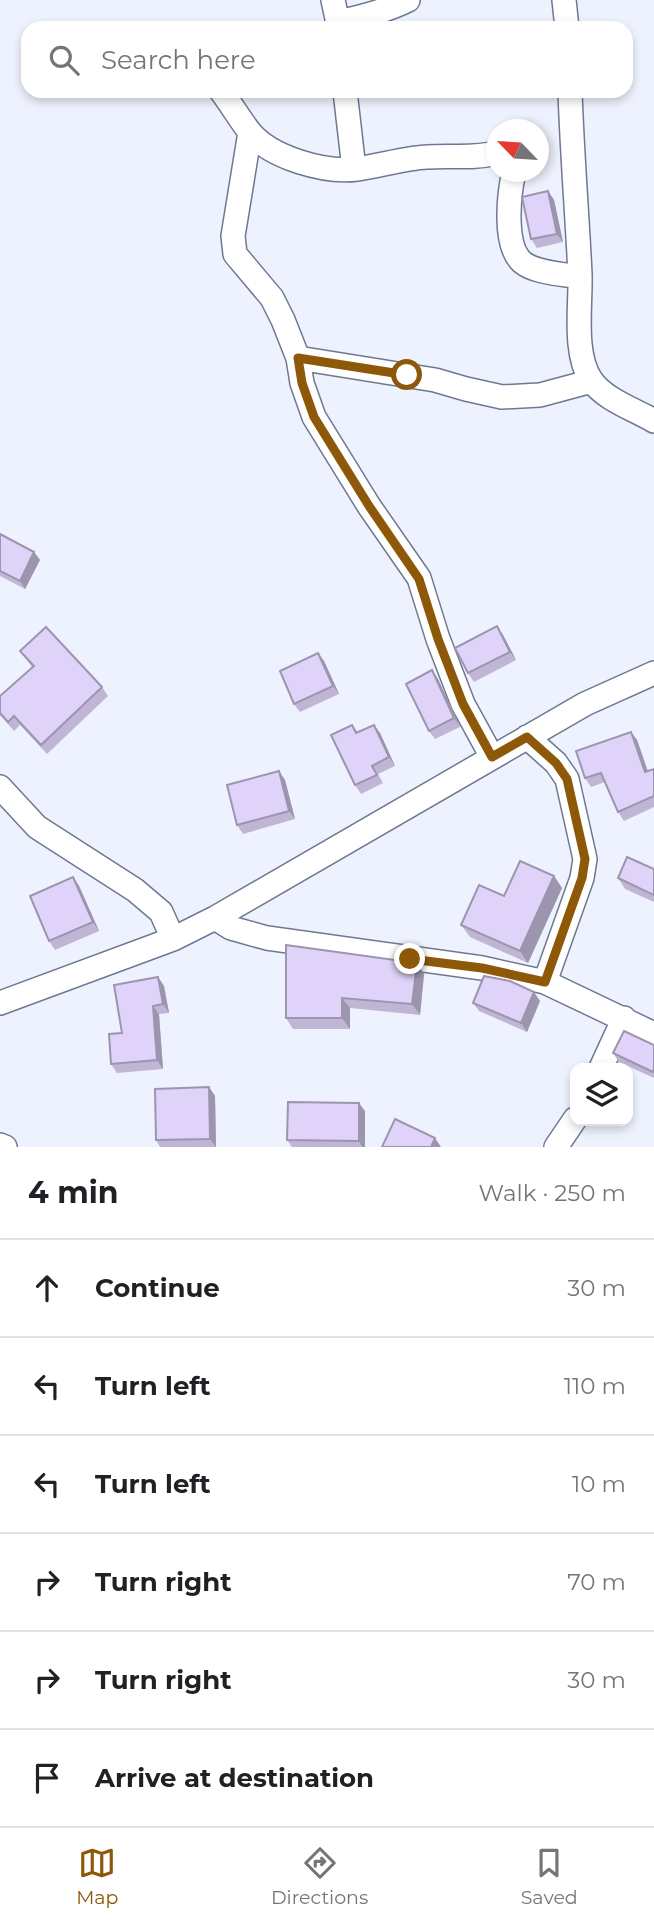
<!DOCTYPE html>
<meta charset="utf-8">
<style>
body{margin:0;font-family:Montserrat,sans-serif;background:#f2f2f2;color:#202124}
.controls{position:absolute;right:21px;bottom:21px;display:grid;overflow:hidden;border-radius:14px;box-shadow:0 4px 10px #0003}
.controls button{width:63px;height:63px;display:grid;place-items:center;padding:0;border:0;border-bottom:2px solid #e0e0e0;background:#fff;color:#202124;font:35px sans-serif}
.compass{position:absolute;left:486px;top:119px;width:63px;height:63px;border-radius:50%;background:#fff;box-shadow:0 4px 10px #0003;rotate:295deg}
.stop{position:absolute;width:21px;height:21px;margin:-16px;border:5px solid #8d5909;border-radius:50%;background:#fff}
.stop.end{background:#8d5909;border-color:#fff;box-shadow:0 2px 7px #0008}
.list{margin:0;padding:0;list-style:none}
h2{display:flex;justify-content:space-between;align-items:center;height:91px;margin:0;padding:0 28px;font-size:30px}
h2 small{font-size:23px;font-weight:400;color:#757577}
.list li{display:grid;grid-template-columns:46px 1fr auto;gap:21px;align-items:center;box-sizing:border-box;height:98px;padding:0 28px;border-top:2px solid #e0e0e0}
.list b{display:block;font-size:26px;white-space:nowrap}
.list em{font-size:23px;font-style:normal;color:#757577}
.icon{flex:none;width:38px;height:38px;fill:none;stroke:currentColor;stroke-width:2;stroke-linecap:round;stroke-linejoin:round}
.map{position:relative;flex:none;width:654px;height:1147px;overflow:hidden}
.search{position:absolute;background:#fff;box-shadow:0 4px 10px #0003;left:21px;right:21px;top:21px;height:77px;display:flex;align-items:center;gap:18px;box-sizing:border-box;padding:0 24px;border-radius:21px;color:#757577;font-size:26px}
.sheet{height:679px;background:#fff}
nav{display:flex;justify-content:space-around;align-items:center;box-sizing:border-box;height:98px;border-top:2px solid #e0e0e0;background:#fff;font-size:19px;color:#757577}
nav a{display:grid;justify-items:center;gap:4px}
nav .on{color:#8d5909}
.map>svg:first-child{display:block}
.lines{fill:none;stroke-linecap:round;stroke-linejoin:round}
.minor-casing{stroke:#6f7892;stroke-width:26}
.minor{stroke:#fff;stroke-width:23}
.wall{fill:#c1b5d6}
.shaded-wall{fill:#9d94ae}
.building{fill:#e0d3f9;stroke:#9d94ae;stroke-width:2}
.route{stroke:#8d5909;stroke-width:9}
</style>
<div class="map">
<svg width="654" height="1147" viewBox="0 0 654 1147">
<rect width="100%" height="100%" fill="#eef2fe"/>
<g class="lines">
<g class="minor-casing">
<path id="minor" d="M333,0L339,28
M564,0L567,28
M338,22C362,17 386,11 408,0
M221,91C231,104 239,118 249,131C270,158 325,173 357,169C380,166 404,158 427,157C451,155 473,159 496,153
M345,91L354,169
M570,91C572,152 577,213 580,274C581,305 573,353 591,380C605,400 634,409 654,421
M250,132L233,236L235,254L272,298L283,320L298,358L302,383L314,417L369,506L419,578L438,639L463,704L492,757
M514,172C509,193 503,245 522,262C535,273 563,274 580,277
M298,358L435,380L466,389L502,397L540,395L592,381
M527,737L556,763L567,779L585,859L582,878L545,982
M0,787L37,827L135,890L161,912L173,939
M215,918L231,928L267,938L482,968L545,982L654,1034
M0,1003L173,939L215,918L585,704L654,673
M601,1068L624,1018
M0,1145L5,1147
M556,1147L575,1119"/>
</g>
<use href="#minor" class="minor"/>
</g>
<path class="wall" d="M548,191L554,200L563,242L537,248L531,239Z
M0,534L34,552L40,560L25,589L0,576Z
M503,635L516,660L474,682L468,673Z
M20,651L102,687L108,696L47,754L20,725L14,731L0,715V696L32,667Z
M318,653L324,661L339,694L300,712L294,704Z
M432,670L438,679L460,727L435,739L429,731Z
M352,725L358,732L380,733L395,766L378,774L383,783L361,794L355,785Z
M631,732L637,740L648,771L654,769V807L624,821L618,812L605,782L591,787L585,778Z
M279,771L285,780L295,819L243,834L237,825Z
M654,869V902L625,889L618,878Z
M554,876L562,888L528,963L470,937L461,925L504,896Z
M73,877L79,886L99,931L55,950L49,941Z
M286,945L424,974L420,1015L350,1008V1029H293L286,1018Z
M158,977L164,986L169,1013L159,1014L163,1069L117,1073L111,1064L122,1033Z
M540,1001L527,1032L479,1011L473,1003Z
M654,1045V1078L619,1062L613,1053Z
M209,1087L215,1096L216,1147H160L156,1140Z
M365,1111V1147H292L287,1140Z"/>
<path class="shaded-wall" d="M548,191L554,200L563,242L557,234Z
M34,552L40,560L25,589L20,581Z
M497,626L503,635L516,660L510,652Z
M318,653L324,661L339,694L333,686Z
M432,670L438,679L460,727L454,718Z
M374,725L380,733L395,766L389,757Z
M631,732L637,740L651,781L645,772Z
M279,771L285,780L295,819L289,811Z
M554,876L562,888L528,963L520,951Z
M73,877L79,886L99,931L93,922Z
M417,963L424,974L420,1015L412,1004Z
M158,977L164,986L169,1013L163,1004Z
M534,992L540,1001L527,1032L521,1023Z
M342,998L350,1008V1029L342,1018Z
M153,1006L159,1014L163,1069L157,1060Z
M209,1087L215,1096L216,1147L210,1139Z
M359,1103L365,1111V1147H362L359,1141Z
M435,1138L441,1147H431Z"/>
<path class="building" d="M548,191L557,234L531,239L522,197Z
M0,534L34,552L20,581L0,571Z
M497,626L510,652L468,673L455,648Z
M46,627L102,687L41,745L14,716L8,722L0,713V696L34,666L20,651Z
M318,653L333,686L294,704L280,671Z
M432,670L454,718L429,731L406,684Z
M352,725L356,733L374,725L389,757L372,766L377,775L355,785L331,735Z
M631,732L645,772L654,769V796L618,812L601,773L585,778L576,751Z
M279,771L289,811L237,825L227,785Z
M627,857L654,869V895L618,878Z
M520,861L554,876L520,951L461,925L479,885L504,896Z
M73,877L93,922L49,941L30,896Z
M286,945L417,963L412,1004L342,998V1018H286Z
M484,976L510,981L534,992L521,1023L473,1003Z
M158,977L163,1004L153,1006L157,1060L111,1064L109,1034L122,1033L114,985Z
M624,1031L654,1045V1069L653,1072L613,1053Z
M209,1087L210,1139L156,1140L155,1089Z
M288,1102L359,1103V1141L287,1140Z
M395,1119L435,1138L431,1147H382Z"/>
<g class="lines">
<path class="route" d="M407,375L298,358L302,383L314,417L369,506L419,579L438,639L463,704L492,757L527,737L556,763L567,779L585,859L582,878L545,982L482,968L410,959"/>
</g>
</svg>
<div class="controls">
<button><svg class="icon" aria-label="layers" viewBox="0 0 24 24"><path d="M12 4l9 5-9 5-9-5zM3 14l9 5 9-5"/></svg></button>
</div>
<svg class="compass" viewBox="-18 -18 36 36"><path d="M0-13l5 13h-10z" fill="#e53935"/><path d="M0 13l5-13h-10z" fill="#757577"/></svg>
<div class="stop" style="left:407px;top:375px"></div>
<div class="stop end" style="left:410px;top:959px"></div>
<div class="search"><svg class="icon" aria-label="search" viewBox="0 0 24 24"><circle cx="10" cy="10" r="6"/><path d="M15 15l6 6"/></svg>Search here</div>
</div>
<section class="sheet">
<h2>4 min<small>Walk · 250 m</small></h2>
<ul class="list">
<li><svg class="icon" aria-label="ahead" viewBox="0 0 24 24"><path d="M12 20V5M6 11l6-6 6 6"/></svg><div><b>Continue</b></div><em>30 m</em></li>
<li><svg class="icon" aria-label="left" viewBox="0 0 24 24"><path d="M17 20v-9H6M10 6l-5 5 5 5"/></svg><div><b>Turn left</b></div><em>110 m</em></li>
<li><svg class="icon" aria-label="left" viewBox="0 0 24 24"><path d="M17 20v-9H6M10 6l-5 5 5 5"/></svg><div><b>Turn left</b></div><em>10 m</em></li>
<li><svg class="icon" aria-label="right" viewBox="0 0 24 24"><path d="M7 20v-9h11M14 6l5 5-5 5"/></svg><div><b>Turn right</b></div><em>70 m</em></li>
<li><svg class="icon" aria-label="right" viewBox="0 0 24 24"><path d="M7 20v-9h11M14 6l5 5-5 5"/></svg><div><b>Turn right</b></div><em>30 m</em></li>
<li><svg class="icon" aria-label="arrive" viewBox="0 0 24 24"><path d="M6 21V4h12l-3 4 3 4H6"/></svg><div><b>Arrive at destination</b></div></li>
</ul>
</section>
<nav>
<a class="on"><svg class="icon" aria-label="map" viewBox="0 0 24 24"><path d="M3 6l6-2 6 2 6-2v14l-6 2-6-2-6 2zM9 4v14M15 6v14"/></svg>Map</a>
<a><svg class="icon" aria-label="directions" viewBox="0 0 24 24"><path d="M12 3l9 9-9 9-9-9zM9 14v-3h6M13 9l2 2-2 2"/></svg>Directions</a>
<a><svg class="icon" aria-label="saved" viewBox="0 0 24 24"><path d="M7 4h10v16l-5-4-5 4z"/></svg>Saved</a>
</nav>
